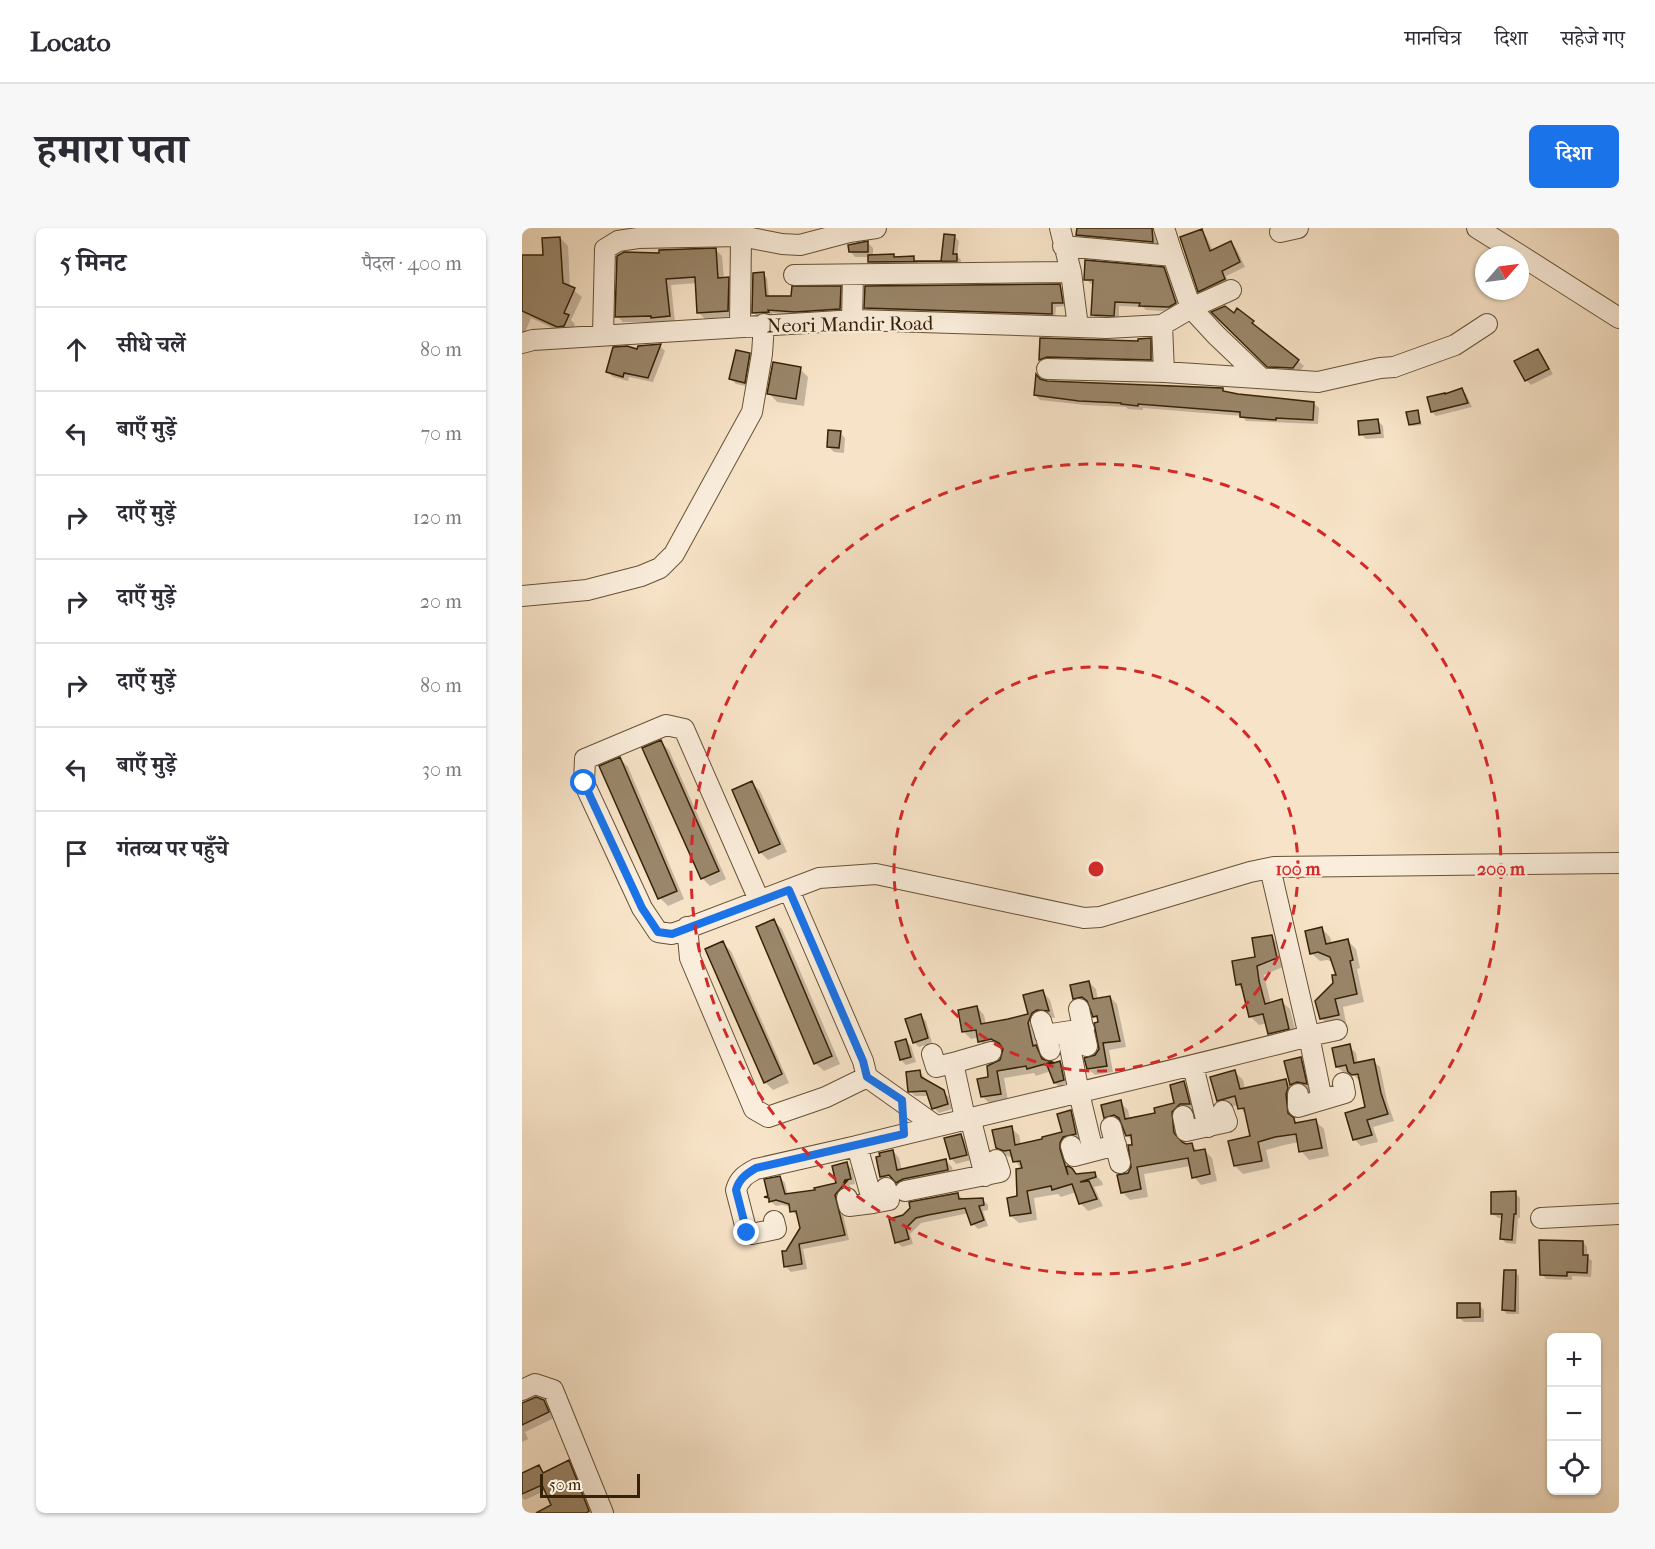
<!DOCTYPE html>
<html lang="hi">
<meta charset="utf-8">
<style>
body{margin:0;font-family:"IM FELL French Canon","Noto Serif Devanagari",serif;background:#f7f7f7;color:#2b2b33}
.controls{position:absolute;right:18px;bottom:18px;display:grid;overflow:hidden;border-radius:9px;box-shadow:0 2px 4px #0004}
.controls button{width:54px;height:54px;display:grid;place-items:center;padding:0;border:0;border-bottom:2px solid #e1e1e2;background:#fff;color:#2b2b33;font:30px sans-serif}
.compass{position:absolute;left:953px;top:18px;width:54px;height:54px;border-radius:50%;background:#fff;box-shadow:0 2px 4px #0004;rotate:62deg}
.scale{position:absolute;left:18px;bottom:15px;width:100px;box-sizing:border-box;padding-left:6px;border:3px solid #362206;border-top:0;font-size:16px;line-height:21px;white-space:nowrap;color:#362206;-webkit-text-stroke:4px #faeddb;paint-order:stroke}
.stop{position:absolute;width:18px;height:18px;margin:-14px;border:4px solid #1a73e8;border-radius:50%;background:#fff}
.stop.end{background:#1a73e8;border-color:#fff;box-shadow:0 2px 6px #0008}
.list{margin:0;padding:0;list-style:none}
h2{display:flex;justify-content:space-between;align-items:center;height:78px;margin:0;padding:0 24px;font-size:26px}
h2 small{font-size:20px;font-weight:400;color:#7c7c81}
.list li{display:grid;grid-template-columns:39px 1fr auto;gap:18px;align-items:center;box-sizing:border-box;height:84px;padding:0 24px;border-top:2px solid #e1e1e2}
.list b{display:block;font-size:22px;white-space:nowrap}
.list em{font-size:20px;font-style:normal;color:#7c7c81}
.icon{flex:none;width:33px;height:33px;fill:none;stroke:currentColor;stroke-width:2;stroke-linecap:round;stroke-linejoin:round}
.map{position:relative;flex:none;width:1097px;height:1285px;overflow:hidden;border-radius:9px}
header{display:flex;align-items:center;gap:36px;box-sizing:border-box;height:84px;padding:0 30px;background:#fff;border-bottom:2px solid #e1e1e2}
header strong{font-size:28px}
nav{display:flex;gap:33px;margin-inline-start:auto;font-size:21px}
.intro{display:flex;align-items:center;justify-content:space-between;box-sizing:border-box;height:144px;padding:0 36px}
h1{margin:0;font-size:42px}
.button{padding:15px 27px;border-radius:9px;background:#1a73e8;color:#fff;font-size:21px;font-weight:700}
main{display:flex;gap:36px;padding:0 36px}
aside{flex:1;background:#fff;border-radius:9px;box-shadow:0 2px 4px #0004}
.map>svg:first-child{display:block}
.shadow{fill:#0003;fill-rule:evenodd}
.building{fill:#9a866a;stroke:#362206;stroke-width:1.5}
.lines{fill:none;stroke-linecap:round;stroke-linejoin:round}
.minor-casing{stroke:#665236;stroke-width:22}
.minor{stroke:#faeddb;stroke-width:20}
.route{stroke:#1a73e8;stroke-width:8}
.ring{fill:none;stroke:#d62828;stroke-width:3;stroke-dasharray:10 8}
.labels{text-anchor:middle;stroke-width:4.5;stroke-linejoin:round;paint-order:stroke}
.street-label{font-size:20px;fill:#362206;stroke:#faeddb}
.centre{fill:#d62828;stroke:#faeddb;stroke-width:3}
.ring-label{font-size:18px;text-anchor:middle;font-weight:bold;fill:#d62828;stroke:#faeddb;stroke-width:4.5;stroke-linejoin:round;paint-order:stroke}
</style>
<header>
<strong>Locato</strong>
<nav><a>मानचित्र</a><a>दिशा</a><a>सहेजे गए</a></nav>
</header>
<div class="intro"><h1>हमारा पता</h1><a class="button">दिशा</a></div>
<main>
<aside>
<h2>5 मिनट<small>पैदल · 400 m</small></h2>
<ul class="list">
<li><svg class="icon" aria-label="ahead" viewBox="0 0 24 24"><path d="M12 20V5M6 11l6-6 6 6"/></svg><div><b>सीधे चलें</b></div><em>80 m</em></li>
<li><svg class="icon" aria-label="left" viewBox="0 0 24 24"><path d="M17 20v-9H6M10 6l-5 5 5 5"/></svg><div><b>बाएँ मुड़ें</b></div><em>70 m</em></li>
<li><svg class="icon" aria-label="right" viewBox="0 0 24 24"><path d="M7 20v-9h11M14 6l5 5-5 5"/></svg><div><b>दाएँ मुड़ें</b></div><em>120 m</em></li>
<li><svg class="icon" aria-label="right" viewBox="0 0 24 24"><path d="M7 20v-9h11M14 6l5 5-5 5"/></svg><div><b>दाएँ मुड़ें</b></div><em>20 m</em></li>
<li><svg class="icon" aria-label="right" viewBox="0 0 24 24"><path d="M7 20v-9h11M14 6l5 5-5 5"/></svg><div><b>दाएँ मुड़ें</b></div><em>80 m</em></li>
<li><svg class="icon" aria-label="left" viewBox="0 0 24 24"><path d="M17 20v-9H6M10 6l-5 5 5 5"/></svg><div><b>बाएँ मुड़ें</b></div><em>30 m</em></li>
<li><svg class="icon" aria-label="arrive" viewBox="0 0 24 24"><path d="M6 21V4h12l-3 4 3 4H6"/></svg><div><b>गंतव्य पर पहुँचे</b></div></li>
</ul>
</aside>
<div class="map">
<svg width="1097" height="1285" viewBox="0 0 1097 1285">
<rect width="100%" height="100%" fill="#f7e3c7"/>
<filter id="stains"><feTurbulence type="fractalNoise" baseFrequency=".00333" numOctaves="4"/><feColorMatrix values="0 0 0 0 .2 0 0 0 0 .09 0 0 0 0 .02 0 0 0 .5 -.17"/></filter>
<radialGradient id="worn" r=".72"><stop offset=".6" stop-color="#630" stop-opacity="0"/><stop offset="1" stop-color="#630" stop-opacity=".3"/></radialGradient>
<path class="shadow" d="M557,0H633L636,3V19L561,12L556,7Z
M679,2L684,8L691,23L709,15L714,20L723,39L704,48L708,57L682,68L677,63Z
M423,8H432L437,13L435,28L439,32V37L352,38L348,34L347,29H333L328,23L346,15L351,20V28H371L374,30H391L396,35H420Z
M38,10L46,18L48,59L60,69L49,92L53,96L49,105L43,106L9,90L0,111V29L23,28Z
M194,22L200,28L202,51H206L212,57V88L183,91L177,85L175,55L149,57L153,94L137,96L135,94H101L95,88L139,26Z
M642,41L647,46L659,80L653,84L624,82L621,79L597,78V92H576L571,87L572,56H569L564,51Z
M241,46L245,50L247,69H270L318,60L322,64V85L278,88L250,85V88L236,89L232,85Z
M538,58L542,62L544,78L534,79L533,90L348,84L344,80Z
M716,83L782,138L776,145L752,143L692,85L712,87Z
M520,111L617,115L628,111L633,116L634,136L524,137L519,132Z
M138,118L143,123L131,154L107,149L106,153L91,149L86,144L116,123Z
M1016,122L1021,128L1031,146L1009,157L1004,152Z
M227,126L233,131L228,159L214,156L209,151Z
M278,141L286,149L282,178L255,174L247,165Z
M524,154L701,161L704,165L791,175L797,180L796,196L724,193L720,188L621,180V182L606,181L604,179L563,177L518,172L513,167Z
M940,162L944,166L950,179L914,188L910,184L922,166Z
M895,184L900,197L890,198L888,196Z
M856,193L861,198L862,210L844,211L839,206Z
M318,205L323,210L322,225L312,224L307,219Z
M139,514L147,522L204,651L188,658L180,650Z
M98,531L106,539L162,671L146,678L138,670Z
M230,555L238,563L265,624L246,632L238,624Z
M252,693L260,701L318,836L302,843L293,835Z
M800,701L808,709L810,717L826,713L834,721L838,740L835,741L842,774L821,779L824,795L808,798L799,790L816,748L811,734L805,732L798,733L789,725Z
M749,708L757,717L763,738L742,747L749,776L759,773L768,781L775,809L756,813L748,805L745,795L737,797L729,789L722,763L715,756Z
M201,715L209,723L267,855L251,862L243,854Z
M567,754L574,761L576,772L588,769L595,776L604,819L587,822L591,844L573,847L566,841L578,821L577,793L572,788L568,776L559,777L552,770Z
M521,764L528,772L533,790L523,789L513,804L517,823L524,834L531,837L538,834L546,842L550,860L541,863L533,855L529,843L514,848L512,845L482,850L486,873L468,876L460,868L467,850L479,833L482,820L478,818L465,821L458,813L457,809L449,811L442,804L455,779L462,787L464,797L508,787Z
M399,788L404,793L410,815L397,819L392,814Z
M384,813L389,818L394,834L384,837L379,832Z
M827,818L834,825L836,836L851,833L858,839L865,873L872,893L851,899L856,914L839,918L833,912L825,886L845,880L839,854L828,844L822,845L815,839Z
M779,831L787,839L792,863L784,862L772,875L773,893L776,896L793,893L802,901L807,928L787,932L779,923L777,914L762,917L744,922L748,940L721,946L713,938L730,909L726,889L716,877L704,880L696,872L713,844L721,852L723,861L763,852L770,859L764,834Z
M397,843L402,849L403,853L421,864L427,869L430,881L417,885L412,880L407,868H393L388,863Z
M662,855L670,863L675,883H666L657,891L659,914L661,916L669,917L677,924L683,923L690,930L695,953L679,957L672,949L669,938L622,946L626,969L608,972L600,964L605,946L611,938V914L605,907L600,894L591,896L583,889L598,874L606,882L608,892L635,886L654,876ZM599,884V887L587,890V887Z
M548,884L556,892L561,913L548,917L544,930L548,941L555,947L573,946L580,954L581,957L572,959L581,978L566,983L558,975L554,964L539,969L536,966L512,970L515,992L497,995L489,988L497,969L500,942L491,930L483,927L475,920L489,900L497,907L499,917L541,905Z
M439,907L444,913L449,932L434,936L429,930Z
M371,923L377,930L380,942L424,933L430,939L432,949L382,961L375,953L366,955L359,948Z
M324,936L330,941L333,956L327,957L329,959L318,973L327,1012L281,1021L285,1041L269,1044L264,1039L265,1024L279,1000L276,988L269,983V979L260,977L254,978L245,970H248L258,949L263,955L266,967L295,963L316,956Z
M993,965L998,970V990H996L994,1016L984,1015L980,1011L981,990H976L971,986Z
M435,966L441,971H460L466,977V982L461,983L466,998L456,1001L451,996L447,985L399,995L388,1006L391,1016L380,1019L375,1014L368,992Z
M1061,1014L1065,1019V1029L1070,1033L1069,1049L1050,1048V1052L1024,1051L1020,1046Z
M993,1044L997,1048V1086H985L981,1082Z
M957,1077L962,1082V1094H942L936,1089Z
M21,1173L27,1179L32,1190L3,1204L6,1211L0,1214V1176Z
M46,1234L51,1239L70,1285H18L31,1278L24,1262L3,1272L0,1270V1247L17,1238L23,1245Z"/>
<path class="building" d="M555,0H630L631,14L554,7Z
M680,1L688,23L709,13L718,34L700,43L703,51L676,64L658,9Z
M422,6L433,7L431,26H435V33L346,34V27L372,26V29L392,28V33H419Z
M38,9L41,55L53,60L42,85L47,87L42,98L35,99L0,83V27H21L20,10Z
M346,13V24H327L326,17Z
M194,20L196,50L207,49L206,83L175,85L173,49L144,51L148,88L129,90V88L93,89L95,28L102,24L137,25V22Z
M563,32L642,39L654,75L647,79L617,78L618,75L593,74L592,88L569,87L571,52H562Z
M242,44L244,68H269L270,58H319L318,81L273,84L246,82L247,84L230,85L231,45Z
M538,56L541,75H530V86L342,80L343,58Z
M703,78L712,85L715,80L732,93L730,95L777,132L771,140L745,139L742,136L689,84Z
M518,110L616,113V111L629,110V132L525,129L517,132Z
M139,116L126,150L102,145L101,149L84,144L91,119L105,118L115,121L116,118Z
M1016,121L1027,141L1003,153L992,133Z
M214,122L228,125L223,155L207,151Z
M251,134L279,139L274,171L245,166Z
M514,146L518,151L525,153L701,160V163L716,166L792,174L791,192L754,190V192L718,189V184L616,176V178L599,176V175L557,173L512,167Z
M940,160L946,175L909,184L905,169L923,165V166Z
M896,182L898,195L887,197L884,184Z
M856,191L858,205L837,207L836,193Z
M306,202L319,203L317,220L305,219Z
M139,512L197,643L179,651L120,520Z
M98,529L155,663L136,671L77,538Z
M230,553L258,616L237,625L210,562Z
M252,691L310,828L292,836L234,699Z
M800,699L804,716L826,711L831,732L828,733L835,766L813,771L817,787L798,791L793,773L811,755L810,747H814L808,729L796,724L788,726L783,703Z
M750,707L755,730L735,738L737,753L743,776L760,771L767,801L746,806L741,786L727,789L719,756L714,757L710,733L733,729L730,710Z
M201,713L260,846L242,855L183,721Z
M567,753L571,771L588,768L598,813L581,815L585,838L565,841L562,830L573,827L577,821L572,795L576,794L575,788L571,789L565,773L560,769L551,771L548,757Z
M521,762L527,783L515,782L510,785L506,795L511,818L514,817L520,831L530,834L505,841L504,838L475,843L479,866L459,869L455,851L466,849L465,838L478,832L481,821L477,815L469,811L456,814L454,802L440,804L436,782L455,778L459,796L486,791L506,786L501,767Z
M399,786L406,810L391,815L383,791Z
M384,811L389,829L378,832L373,814Z
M828,816L832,835L852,831L859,865L866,886L845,892L850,907L831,912L823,885L843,879L836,846L830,847L826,844L824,837L814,839L810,820Z
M779,829L785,856L775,854L768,857L762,833Z
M538,833L542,852L532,855L525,837Z
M398,842L399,849L422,862L426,876L410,881L404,863L386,864L384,844Z
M713,842L718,861L764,851L766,860L764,866L766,885L772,890L773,895L794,891L800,920L777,924L774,906L753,909L736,914L740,933L712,938L706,913L728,908L722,880L716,881L713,868L695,873L688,849Z
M662,853L668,876H658L650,884L652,905L660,914L664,916L670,915L672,923L683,921L688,946L670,950L666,930L615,939L619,961L599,965L595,947L606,945L609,939L606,917H610L609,907L604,908L597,890L592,887L582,890L579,877L599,872L603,891L633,885L632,880L652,875L648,857Z
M549,882L554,906L541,909L538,915V921L546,947L544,939L546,938L550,940L554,946L573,944L574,949L558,954L567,953L575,971L557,976L550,956L530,962L529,958L505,963L509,985L488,988L485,970L495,968L494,941L500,940L498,933L491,934L488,922L482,923L474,920L470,902L490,898L493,917L520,911V909L540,904L535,886Z
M439,906L445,927L428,931L422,910Z
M371,922L375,942L424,931L426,942L381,951L374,955L367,947L358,949L354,929L358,928L357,925Z
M325,934L329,951L323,952L322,954L325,953L313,967L323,1007L277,1016L280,1036L262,1039L260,1023H264L278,1000L274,983L268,984L267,976L254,972L247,974V970L242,969L246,968L242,951L258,948L263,966L293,962L292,960L314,955L310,938Z
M994,963V986H992L990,1012L978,1011L980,986H969V964Z
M436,965L437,971L461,970L462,977L457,978L462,992L449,997L443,980L406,987L394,990L384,1000L387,1011L373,1015L367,991L381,987L388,980L387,974Z
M1017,1012L1061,1013V1027H1066L1065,1045L1045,1044V1048L1018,1047Z
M982,1042H994L993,1083L980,1082Z
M935,1075H958V1089L935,1090Z
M14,1169L22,1172L27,1184L0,1197V1175Z
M47,1232L67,1283L64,1285H14L29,1277L20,1257L0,1266V1245L17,1237L21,1245Z"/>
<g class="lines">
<g class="minor-casing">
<path id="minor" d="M642,0L651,28
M955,0L998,27
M758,4L776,0
M541,18L651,28L669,80L694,107L738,149
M998,27L1097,90
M272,47L549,44
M330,92L331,47
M640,97L642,144
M218,99L219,8
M556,99L585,100L640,97L669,80L709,62
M81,107L83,21L96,13L116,10L219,8L260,16L278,17L327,4L354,0
M0,115L11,112L334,92L556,99L549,44L538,0
M525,141L642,144L796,154L858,140L872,139L933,117L965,96
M0,368L65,362L119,348L138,340L152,326L230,184L240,126L242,96
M237,672L162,501L144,497L63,531L62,555L120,680L136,704L150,706L297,650L354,646L562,690L578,689L728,644L752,639L1097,635
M165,699L168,730L232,881L246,889L304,869L345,849L341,833L267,662
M557,781L565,818
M519,793L528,822
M545,804L557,865L571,923
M523,807L562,801
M410,826L414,839L431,835
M671,838L686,899
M345,849L414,898
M776,866V879L823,865L821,855
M800,872L787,808L815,802
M661,888L664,903L705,894L701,883
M448,889L463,948
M443,890L431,835L469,824
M589,899L598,935
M549,918L552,928L594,917
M364,960L367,972L351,975L335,918C486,880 637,847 787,808L748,640
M383,963L478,944L474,932
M325,970L327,978L351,975
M1019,990L1097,986
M252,993L254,1001L230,1006L225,1005L214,962C217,951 224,946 234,941L335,918
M0,1162L13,1156L31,1162L81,1285"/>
</g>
<use href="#minor" class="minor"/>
</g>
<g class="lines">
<path class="route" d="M62,555L120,680L136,704L150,706L267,662L341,833L345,849L380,872L382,906L234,940C224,946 217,951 214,962L225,1005"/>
</g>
<g class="ring">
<circle cx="574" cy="641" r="202"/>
<circle cx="574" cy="641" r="405"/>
</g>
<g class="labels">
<g class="street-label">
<text transform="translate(328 96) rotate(-1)" y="7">Neori Mandir Road</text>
</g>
</g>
<circle cx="574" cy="641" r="9" class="centre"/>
<g class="ring-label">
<text x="776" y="647">100 m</text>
<text x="979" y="647">200 m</text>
</g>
<rect width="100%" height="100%" filter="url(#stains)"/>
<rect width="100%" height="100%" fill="url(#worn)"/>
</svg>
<div class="controls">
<button>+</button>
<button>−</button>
<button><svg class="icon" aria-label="locate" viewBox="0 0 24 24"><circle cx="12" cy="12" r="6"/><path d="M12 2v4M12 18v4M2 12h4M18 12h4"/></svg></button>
</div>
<svg class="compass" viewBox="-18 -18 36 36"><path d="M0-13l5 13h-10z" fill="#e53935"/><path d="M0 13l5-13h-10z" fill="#7c7c81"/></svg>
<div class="scale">50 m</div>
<div class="stop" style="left:62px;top:555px"></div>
<div class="stop end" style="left:225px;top:1005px"></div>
</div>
</main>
